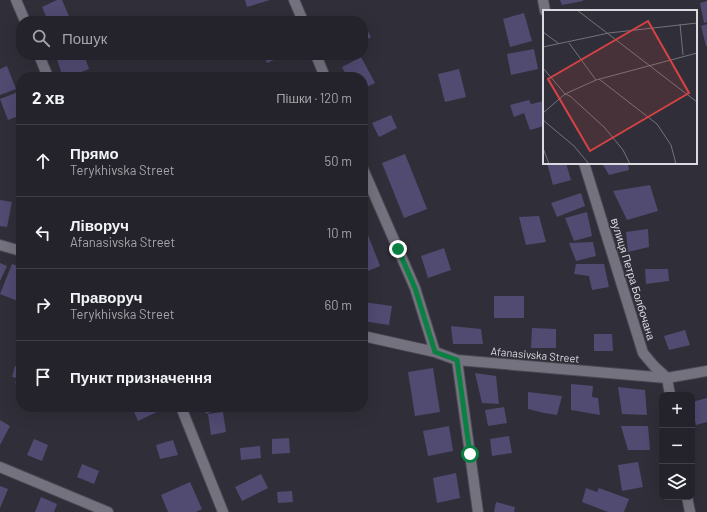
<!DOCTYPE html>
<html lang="uk">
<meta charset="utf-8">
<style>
body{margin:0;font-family:Barlow,sans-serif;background:#2c2b33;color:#f1f3f6}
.controls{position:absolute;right:12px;bottom:12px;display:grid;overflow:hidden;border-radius:8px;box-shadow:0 4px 16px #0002}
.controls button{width:36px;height:36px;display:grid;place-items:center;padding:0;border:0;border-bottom:1px solid #414047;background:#24232b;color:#f1f3f6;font:20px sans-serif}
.stop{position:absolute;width:12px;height:12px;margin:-9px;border:3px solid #0b8043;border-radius:50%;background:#fff}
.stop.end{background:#0b8043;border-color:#fff;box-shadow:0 1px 4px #0008}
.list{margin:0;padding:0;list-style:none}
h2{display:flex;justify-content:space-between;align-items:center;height:52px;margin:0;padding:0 16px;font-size:17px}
h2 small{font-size:13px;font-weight:400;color:#a3a4a9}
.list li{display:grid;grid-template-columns:26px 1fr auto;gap:12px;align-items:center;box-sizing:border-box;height:72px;padding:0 16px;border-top:1px solid #414047}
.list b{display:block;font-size:15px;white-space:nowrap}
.list p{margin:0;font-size:13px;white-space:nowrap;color:#a3a4a9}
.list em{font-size:13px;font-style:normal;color:#a3a4a9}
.icon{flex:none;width:22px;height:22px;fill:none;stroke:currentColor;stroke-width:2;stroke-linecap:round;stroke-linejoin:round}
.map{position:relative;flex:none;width:707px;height:512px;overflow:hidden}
.search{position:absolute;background:#24232b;box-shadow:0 4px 16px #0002;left:16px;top:16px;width:352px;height:44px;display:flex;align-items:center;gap:10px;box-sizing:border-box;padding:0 14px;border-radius:16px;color:#a3a4a9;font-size:15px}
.panel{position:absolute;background:#24232b;box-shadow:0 4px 16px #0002;left:16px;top:72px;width:352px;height:340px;border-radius:16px}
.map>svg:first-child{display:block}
.building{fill:#514a71}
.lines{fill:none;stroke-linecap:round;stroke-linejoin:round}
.minor-casing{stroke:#4b4a52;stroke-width:12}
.minor{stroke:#74727f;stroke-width:10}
.route{stroke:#0b8043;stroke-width:5}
.labels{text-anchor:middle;stroke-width:3;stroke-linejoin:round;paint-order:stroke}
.street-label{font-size:11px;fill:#dbdae1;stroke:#302f39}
.inset-road{fill:none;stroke:#74737c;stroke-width:1}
.view{fill:#d74344;fill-opacity:0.15;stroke:#d74344;stroke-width:2}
.inset-edge{fill:none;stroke:#dbdae1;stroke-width:2}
</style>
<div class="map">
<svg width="707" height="512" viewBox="0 0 707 512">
<rect width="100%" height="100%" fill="#302f39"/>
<path class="building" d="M57,0H62L71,21H48L42,7Z
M245,0H270L247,7Z
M560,0H583V1L562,5Z
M707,1V22L704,23L700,3Z
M524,13L532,41L510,47L503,19Z
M363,22L371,37L363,41Z
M707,24V46H706L701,26Z
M534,49L538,69L511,75L507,54Z
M70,55H84L89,69L68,77H63L57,60Z
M264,55H285L267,63Z
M361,57L375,83L363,89V77H347L342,67Z
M7,66L16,89L0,95V69Z
M459,69L466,97L445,102L438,74Z
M18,92L21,99V115L8,120L0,99Z
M529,100L531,104L544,101V126L530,130L524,113L514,117L510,105Z
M391,115L397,128L379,137L372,123Z
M405,154L427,209L404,218L382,163Z
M547,163H566L571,180L553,185Z
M602,163H628L629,170L609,175Z
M650,185L658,211L627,220L613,191Z
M581,193L585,206L557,217L551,203Z
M0,200L12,202L7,227L0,226Z
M587,212L592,236L574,241L565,218Z
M539,216L546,242L526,245L519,217Z
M648,229L649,247L628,252L626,232Z
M368,235L380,266L363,273V237Z
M593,242L596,256L576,261L569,243Z
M444,248L451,270L428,278L421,256Z
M0,263L7,266L0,281Z
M12,264L21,267V293L18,301L0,294Z
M576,264H604L609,287L592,290L589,276L574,274Z
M645,269H668L669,281L646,284Z
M494,296H524V318H494Z
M363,302L392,306L389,325L363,321Z
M451,326L481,329L483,344H453Z
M532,328L556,329V348H531Z
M685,330L690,345L669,350L664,336Z
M594,334H612L613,351H594Z
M15,366L21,368V385L15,383L17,378L12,377Z
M433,368L440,412L415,416L408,372Z
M475,373L496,376L499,404L482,403Z
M571,384L593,386L592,397L598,398L600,415L571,410Z
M618,387L645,390L647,415L622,414Z
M528,392L562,396L557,415L544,413L528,409Z
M707,398V422L696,425L692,408V402Z
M132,407H158L159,411L138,421Z
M203,407H224L206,414Z
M504,407L507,423L488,426L485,410Z
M223,412L226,432L211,435L208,414Z
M0,420L10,426L0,445Z
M449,426L453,451L428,456L423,431Z
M621,426H648L650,450H628Z
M509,436L512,453L492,456L490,439Z
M289,438L290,453L272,454V439Z
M34,439L48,445L42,461L27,455Z
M173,440L178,455L160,459L156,445Z
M260,446L261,458L241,460L240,448Z
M638,462L643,487L622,491L618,465Z
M82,464L99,471L94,484L77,477Z
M456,473L460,498L437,503L433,478Z
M261,474L268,488L242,501L235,487Z
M190,482L202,509L196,512H168L161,495Z
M0,486L8,489L0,508Z
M586,488L597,492L599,488L629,499L624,512H608L582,502Z
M292,491L293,502L278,503L277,492Z
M41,497L57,504L54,512H35Z
M496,502L515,507L514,512H494Z"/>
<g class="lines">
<g class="minor-casing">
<path id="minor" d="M16,0L25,21
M294,0L303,21
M543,0L545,11
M39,55L48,77
M316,55L325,77
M584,163L643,353L654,366L667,378L670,395
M363,169L415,288L435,352
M0,245L21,251
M363,336L435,352L457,360L667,378L707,371
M457,360L478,512
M181,407L223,512
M0,467L108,512
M687,497L690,512"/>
</g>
<use href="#minor" class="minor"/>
</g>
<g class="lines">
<path class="route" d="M398,249L415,288L435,352L457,360L470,454"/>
</g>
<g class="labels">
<g class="street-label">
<text transform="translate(633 279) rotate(73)" y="4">вулиця Петра Болбочана</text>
<text transform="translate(535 355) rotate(5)" y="4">Afanasivska Street</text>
</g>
</g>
<g transform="translate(543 10)">
<rect width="154" height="154" fill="#302f39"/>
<path class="inset-road" d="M34,0L154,92M137,14L140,45M0,22L15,33M26,33L53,70M0,37L66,23L154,13M0,58L22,84L27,86L62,118L80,140L87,154M56,69L114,114L128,135L133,154M0,103L22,84L53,70L154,43M0,110L31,136L46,154M0,138L6,154"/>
<path class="view" d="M105,11L146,83L47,141L5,69Z"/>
<rect width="154" height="154" class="inset-edge"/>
</g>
</svg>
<div class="controls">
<button>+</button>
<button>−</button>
<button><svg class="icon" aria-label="layers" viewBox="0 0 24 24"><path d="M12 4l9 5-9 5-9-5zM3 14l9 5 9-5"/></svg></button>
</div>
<div class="stop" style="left:470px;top:454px"></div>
<div class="stop end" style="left:398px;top:249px"></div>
<div class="search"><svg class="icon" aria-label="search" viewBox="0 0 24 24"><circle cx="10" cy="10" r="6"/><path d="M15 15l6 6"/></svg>Пошук</div>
<section class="panel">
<h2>2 хв<small>Пішки · 120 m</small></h2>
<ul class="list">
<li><svg class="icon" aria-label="ahead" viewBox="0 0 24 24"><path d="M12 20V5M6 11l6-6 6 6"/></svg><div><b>Прямо</b><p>Terykhivska Street</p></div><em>50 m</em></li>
<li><svg class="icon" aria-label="left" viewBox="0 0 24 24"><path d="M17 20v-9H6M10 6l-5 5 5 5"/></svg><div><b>Ліворуч</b><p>Afanasivska Street</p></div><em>10 m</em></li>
<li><svg class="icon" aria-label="right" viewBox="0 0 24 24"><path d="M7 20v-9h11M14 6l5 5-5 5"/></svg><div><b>Праворуч</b><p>Terykhivska Street</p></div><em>60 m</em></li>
<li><svg class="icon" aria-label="arrive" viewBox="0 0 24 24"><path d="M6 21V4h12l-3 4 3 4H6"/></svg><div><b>Пункт призначення</b></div></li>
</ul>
</section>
</div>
